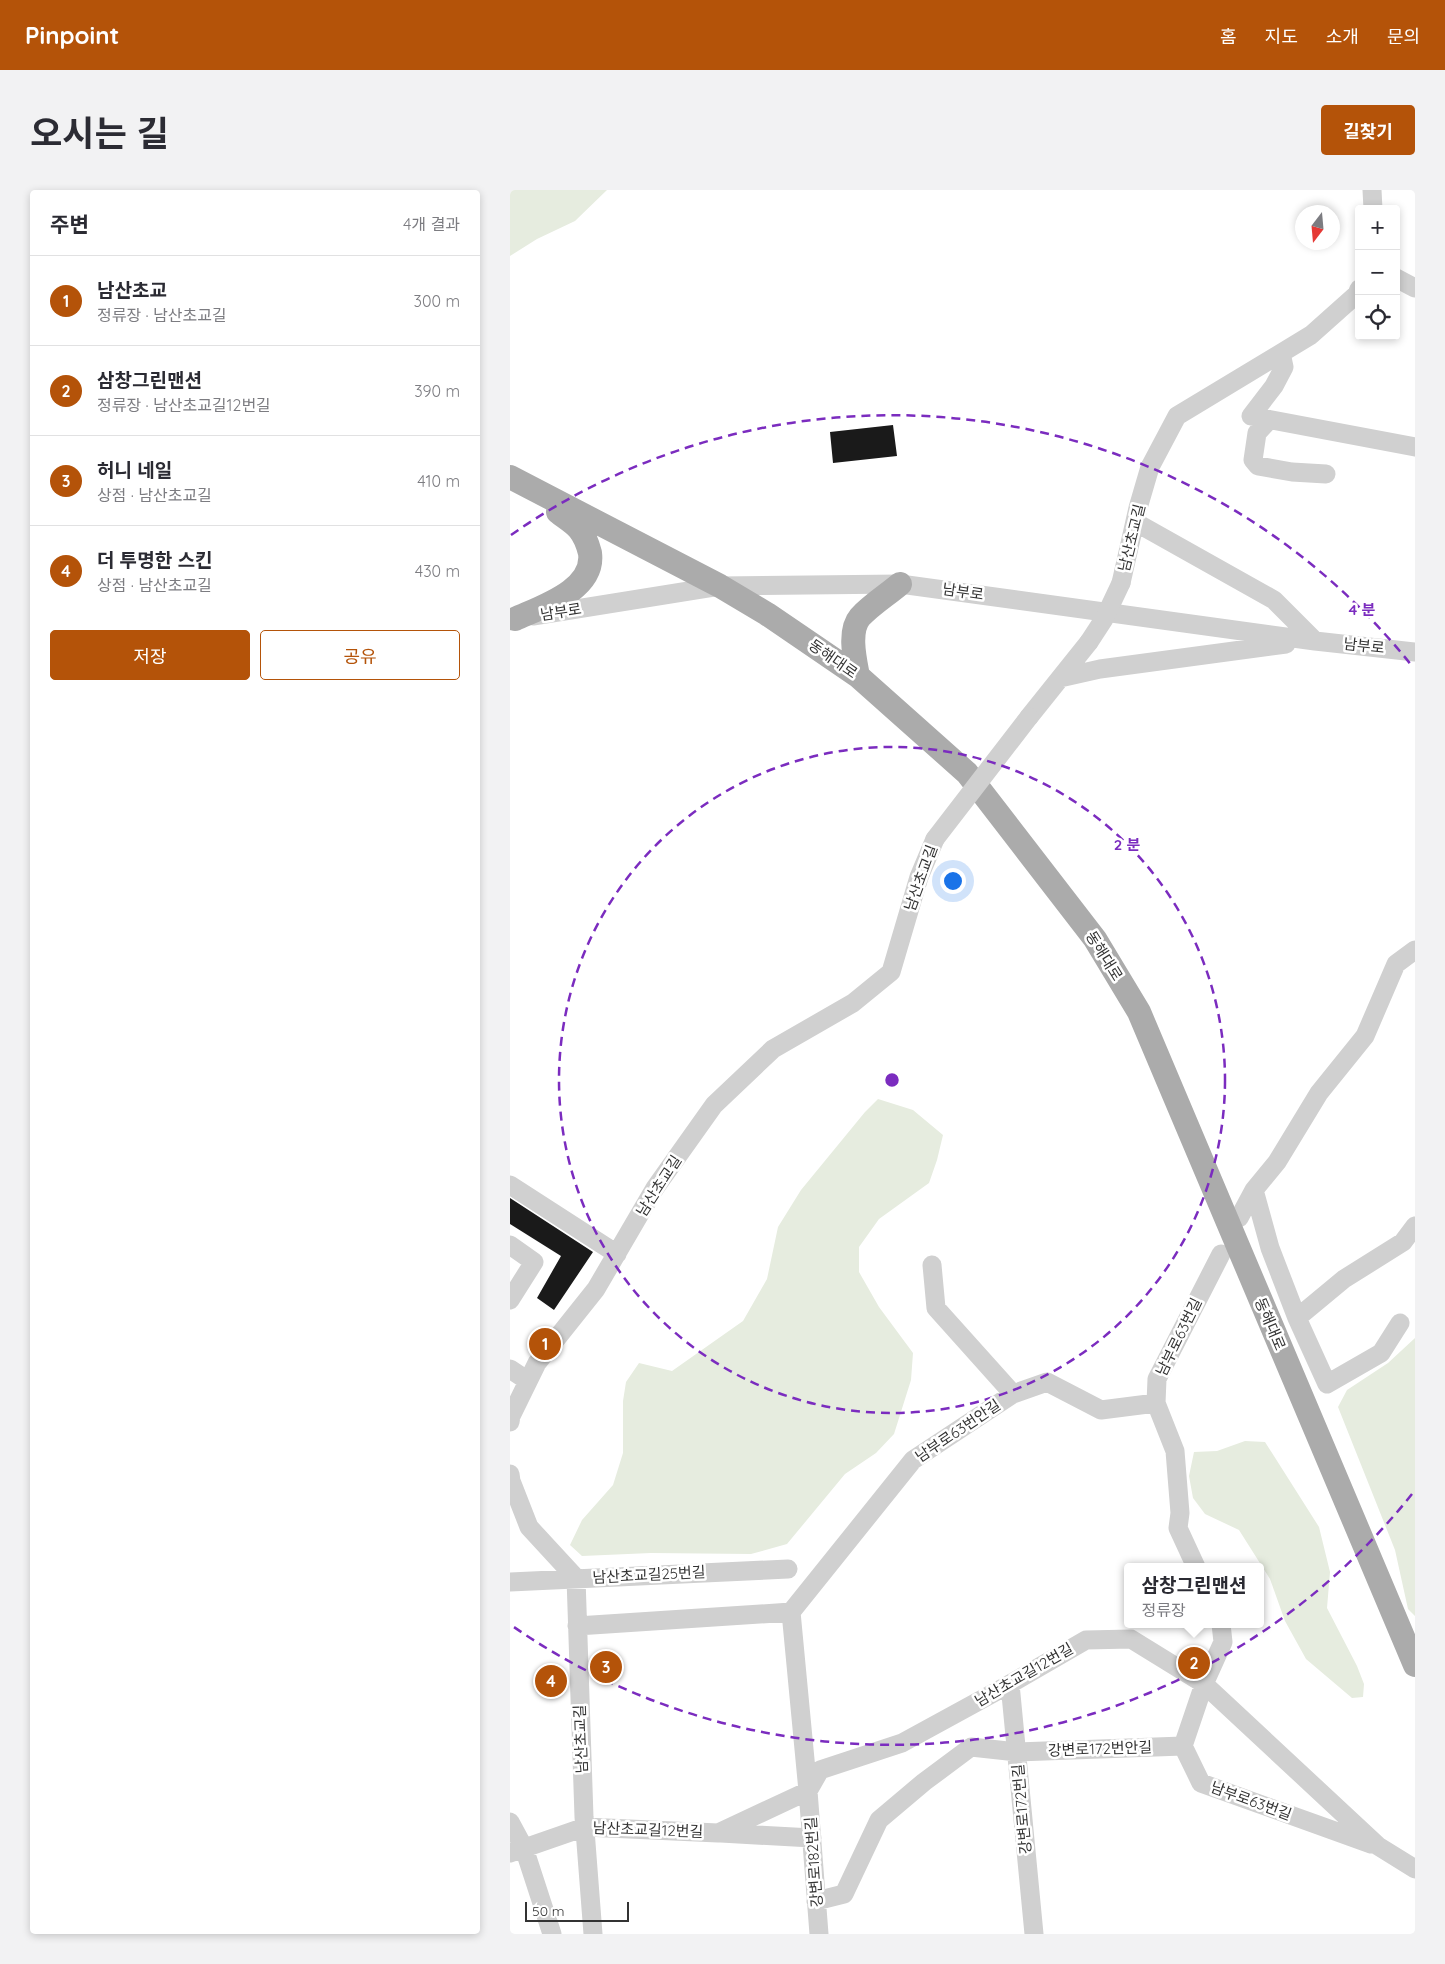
<!DOCTYPE html>
<html lang="ko">
<meta charset="utf-8">
<style>
body{margin:0;font-family:Quicksand,"Noto Sans KR",sans-serif;background:#f2f2f3;color:#2b2b33}
.controls{position:absolute;right:15px;top:15px;display:grid;overflow:hidden;border-radius:5px;box-shadow:0 2px 8px #0003}
.controls button{width:45px;height:45px;display:grid;place-items:center;padding:0;border:0;border-bottom:1px solid #e1e1e2;background:#fff;color:#2b2b33;font:25px sans-serif}
.compass{position:absolute;left:785px;top:15px;width:45px;height:45px;border-radius:50%;background:#fff;box-shadow:0 2px 8px #0003;rotate:196deg}
.scale{position:absolute;left:15px;bottom:12px;width:104px;box-sizing:border-box;padding-left:5px;border:2px solid #333;border-top:0;font-size:14px;line-height:18px;white-space:nowrap;color:#333;-webkit-text-stroke:4px #fff;paint-order:stroke}
.you{position:absolute;left:442px;top:690px;width:18px;height:18px;margin:-12px;border:4px solid #fff;border-radius:50%;background:#1a73e8;box-shadow:0 0 0 8px #1a73e833}
.badge{display:grid;place-items:center;width:32px;height:32px;border-radius:50%;background:#b45309;color:#fff;font-size:16px;font-weight:700}
.pin{position:absolute;translate:-50% -50%;border:2px solid #fff;box-shadow:0 1px 5px #0006}
.popup{position:absolute;left:614px;top:1373px;width:140px;height:65px;box-sizing:border-box;display:grid;place-content:center;border-radius:5px;background:#fff;filter:drop-shadow(0 1px 4px #0005);font-size:16px;white-space:nowrap;color:#7c7c81}
.popup b{font-size:19px;color:#2b2b33}
.popup::after{content:'';position:absolute;left:50%;top:100%;margin-left:-10px;border:10px solid transparent;border-top-color:#fff}
.list{margin:0;padding:0;list-style:none}
h2{display:flex;justify-content:space-between;align-items:center;height:65px;margin:0;padding:0 20px;font-size:21px}
h2 small{font-size:16px;font-weight:400;color:#7c7c81}
.list li{display:grid;grid-template-columns:32px 1fr auto;gap:15px;align-items:center;box-sizing:border-box;height:90px;padding:0 20px;border-top:1px solid #e1e1e2}
.list b{display:block;font-size:19px;white-space:nowrap}
.list p{margin:0;font-size:16px;white-space:nowrap;color:#7c7c81}
.list em{font-size:16px;font-style:normal;color:#7c7c81}
.actions{display:flex;gap:10px;padding:15px 20px}
.actions a{flex:1;padding:11px 0;border:1px solid #b45309;border-radius:5px;text-align:center;font-size:18px;color:#b45309}
.actions .main{background:#b45309;color:#fff}
.icon{flex:none;width:28px;height:28px;fill:none;stroke:currentColor;stroke-width:2;stroke-linecap:round;stroke-linejoin:round}
.map{position:relative;flex:none;width:905px;height:1744px;overflow:hidden;border-radius:5px}
header{display:flex;align-items:center;gap:30px;box-sizing:border-box;height:70px;padding:0 25px;background:#b45309;color:#fff}
header strong{font-size:24px}
nav{display:flex;gap:28px;margin-inline-start:auto;font-size:18px}
.intro{display:flex;align-items:center;justify-content:space-between;box-sizing:border-box;height:120px;padding:0 30px}
h1{margin:0;font-size:35px}
.button{padding:12px 22px;border-radius:5px;background:#b45309;color:#fff;font-size:18px;font-weight:700}
main{display:flex;gap:30px;padding:0 30px}
aside{flex:1;background:#fff;border-radius:5px;box-shadow:0 2px 8px #0003}
.map>svg:first-child{display:block}
.green{fill:#e6ecdf}
.building{fill:#1a1a1a}
.lines{fill:none;stroke-linecap:round;stroke-linejoin:round}
.minor{stroke:#d0d0d0;stroke-width:19}
.major{stroke:#ababab;stroke-width:24}
.minor-bridge{stroke:#d0d0d0;stroke-width:19}
.ring{fill:none;stroke:#7b2cbf;stroke-width:2.5;stroke-dasharray:9 6}
.labels{text-anchor:middle;stroke-width:5;stroke-linejoin:round;paint-order:stroke}
.street-label{font-size:15px;fill:#333;stroke:#fff}
.centre{fill:#7b2cbf;stroke:#fff;stroke-width:2.5}
.ring-label{font-size:15px;text-anchor:middle;font-weight:bold;fill:#7b2cbf;stroke:#fff;stroke-width:5;stroke-linejoin:round;paint-order:stroke}
</style>
<header>
<strong>Pinpoint</strong>
<nav><a>홈</a><a>지도</a><a>소개</a><a>문의</a></nav>
</header>
<div class="intro"><h1>오시는 길</h1><a class="button">길찾기</a></div>
<main>
<aside>
<h2>주변<small>4개 결과</small></h2>
<ul class="list">
<li><span class="badge">1</span><div><b>남산초교</b><p>정류장 · 남산초교길</p></div><em>300 m</em></li>
<li><span class="badge">2</span><div><b>삼창그린맨션</b><p>정류장 · 남산초교길12번길</p></div><em>390 m</em></li>
<li><span class="badge">3</span><div><b>허니 네일</b><p>상점 · 남산초교길</p></div><em>410 m</em></li>
<li><span class="badge">4</span><div><b>더 투명한 스킨</b><p>상점 · 남산초교길</p></div><em>430 m</em></li>
</ul>
<div class="actions"><a class="main">저장</a><a>공유</a></div>
</aside>
<div class="map">
<svg width="905" height="1744" viewBox="0 0 905 1744">
<rect width="100%" height="100%" fill="#fff"/>
<path class="green" d="M0,0H97L65,31L27,49L0,66Z
M368,909L403,920L433,945L427,970L419,993L369,1029L349,1057V1082L369,1117L403,1163L401,1190L384,1244L366,1263L335,1284L277,1354L241,1364L141,1363L72,1366L60,1355L72,1330L103,1295L113,1263V1211L116,1192L129,1173L162,1181L233,1131L257,1089L268,1037L291,1000L355,922Z
M905,1148V1426L898,1419L885,1360L828,1217L837,1200L878,1173Z
M735,1251L755,1252L809,1337L820,1382L817,1418L847,1476L854,1494L853,1507L842,1508L796,1469L775,1431L760,1389L729,1340L695,1324L683,1308L679,1286L684,1262L707,1261Z"/>
<path class="building" d="M383,235L387,266L323,273L320,242Z
M0,1008L83,1062L44,1120L27,1108L51,1066L0,1034Z"/>
<g class="lines">
<path class="minor" d="M862,0L863,19
M886,88L905,98
M771,163L774,177L764,196L741,226L905,257
M758,231L747,243L743,270L748,276L782,282L816,284
M625,332L764,410L805,451
M611,393L628,318L640,277L667,226L801,145L847,104L849,99
M23,426L210,396L390,394L805,451L905,462
M550,488L590,479L776,454
M519,527L579,452
M0,995L107,1064
M744,1000L760,1058L787,1128L834,1089L893,1052L905,1036
M729,1028L744,1000L767,972L809,903L855,846L886,774L905,760
M0,1055L24,1072L0,1110
M422,1075L426,1118L503,1204
M787,1128L817,1194L871,1163L890,1133
M0,1179L18,1191
M0,1232L1,1226L27,1173L86,1099L145,998L204,915L263,859L343,813L381,782L409,687L425,649
M0,1284L1,1291L19,1337L66,1388L74,1627L83,1744
M686,1377L668,1338L670,1323L665,1261L646,1213L647,1189L711,1064
M0,1392L278,1379
M281,1422L403,1270L503,1204L537,1192L591,1220L646,1213
M281,1422L298,1601L309,1744
M711,1434L713,1452L694,1494L673,1556L691,1593L861,1654
M67,1436L281,1422
M500,1494L524,1744
M0,1632L14,1658L42,1744
M211,1643L302,1648
M0,1663L75,1637L208,1643L298,1601L310,1580L392,1553L500,1494L576,1450L621,1449L694,1494L868,1656L905,1679
M306,1711L334,1704L369,1630L414,1592L461,1557L507,1562L673,1556"/>
<path class="major" d="M0,287L210,396L257,424L348,486L457,583L585,749L629,822L905,1475
M5,429C31,417 85,400 80,363C78,355 74,345 69,339C63,332 54,327 48,322
M348,486C345,470 338,441 350,427C361,415 377,405 390,394"/>
<path class="minor-bridge" d="M579,452L594,429L611,393
M425,649L519,527"/>
</g>
<g class="ring">
<circle cx="382" cy="890" r="333"/>
<path d="M902 1304A665 665 0 0 1 1 1435M1 345A665 665 0 0 1 902 476"/>
</g>
<g class="labels">
<g class="street-label">
<text transform="translate(622 348) rotate(-76)" y="5">남산초교길</text>
<text transform="translate(453 402) rotate(8)" y="5">남부로</text>
<text transform="translate(51 422) rotate(-9)" y="5">남부로</text>
<text transform="translate(854 456) rotate(6)" y="5">남부로</text>
<text transform="translate(323 469) rotate(35)" y="5">동해대로</text>
<text transform="translate(411 688) rotate(-70)" y="5">남산초교길</text>
<text transform="translate(594 766) rotate(58)" y="5">동해대로</text>
<text transform="translate(149 996) rotate(-57)" y="5">남산초교길</text>
<text transform="translate(760 1134) rotate(67)" y="5">동해대로</text>
<text transform="translate(669 1147) rotate(-64)" y="5">남부로63번길</text>
<text transform="translate(448 1241) rotate(-34)" y="5">남부로63번안길</text>
<text transform="translate(139 1385) rotate(-3)" y="5">남산초교길25번길</text>
<text transform="translate(514 1485) rotate(-30)" y="5">남산초교길12번길</text>
<text transform="translate(71 1549) rotate(-92)" y="5">남산초교길</text>
<text transform="translate(590 1559) rotate(-2)" y="5">강변로172번안길</text>
<text transform="translate(741 1611) rotate(20)" y="5">남부로63번길</text>
<text transform="translate(512 1619) rotate(-95)" y="5">강변로172번길</text>
<text transform="translate(138 1640) rotate(2)" y="5">남산초교길12번길</text>
<text transform="translate(304 1672) rotate(-94)" y="5">강변로182번길</text>
</g>
</g>
<circle cx="382" cy="890" r="8" class="centre"/>
<g class="ring-label">
<text x="852" y="425">4 분</text>
<text x="617" y="660">2 분</text>
</g>
</svg>
<div class="controls">
<button>+</button>
<button>−</button>
<button><svg class="icon" aria-label="locate" viewBox="0 0 24 24"><circle cx="12" cy="12" r="6"/><path d="M12 2v4M12 18v4M2 12h4M18 12h4"/></svg></button>
</div>
<svg class="compass" viewBox="-18 -18 36 36"><path d="M0-13l5 13h-10z" fill="#e53935"/><path d="M0 13l5-13h-10z" fill="#7c7c81"/></svg>
<div class="scale">50 m</div>
<div class="you"></div>
<div class="pin badge" style="left:35px;top:1154px">1</div>
<div class="pin badge" style="left:684px;top:1473px">2</div>
<div class="popup"><b>삼창그린맨션</b>정류장</div>
<div class="pin badge" style="left:96px;top:1477px">3</div>
<div class="pin badge" style="left:41px;top:1491px">4</div>
</div>
</main>
